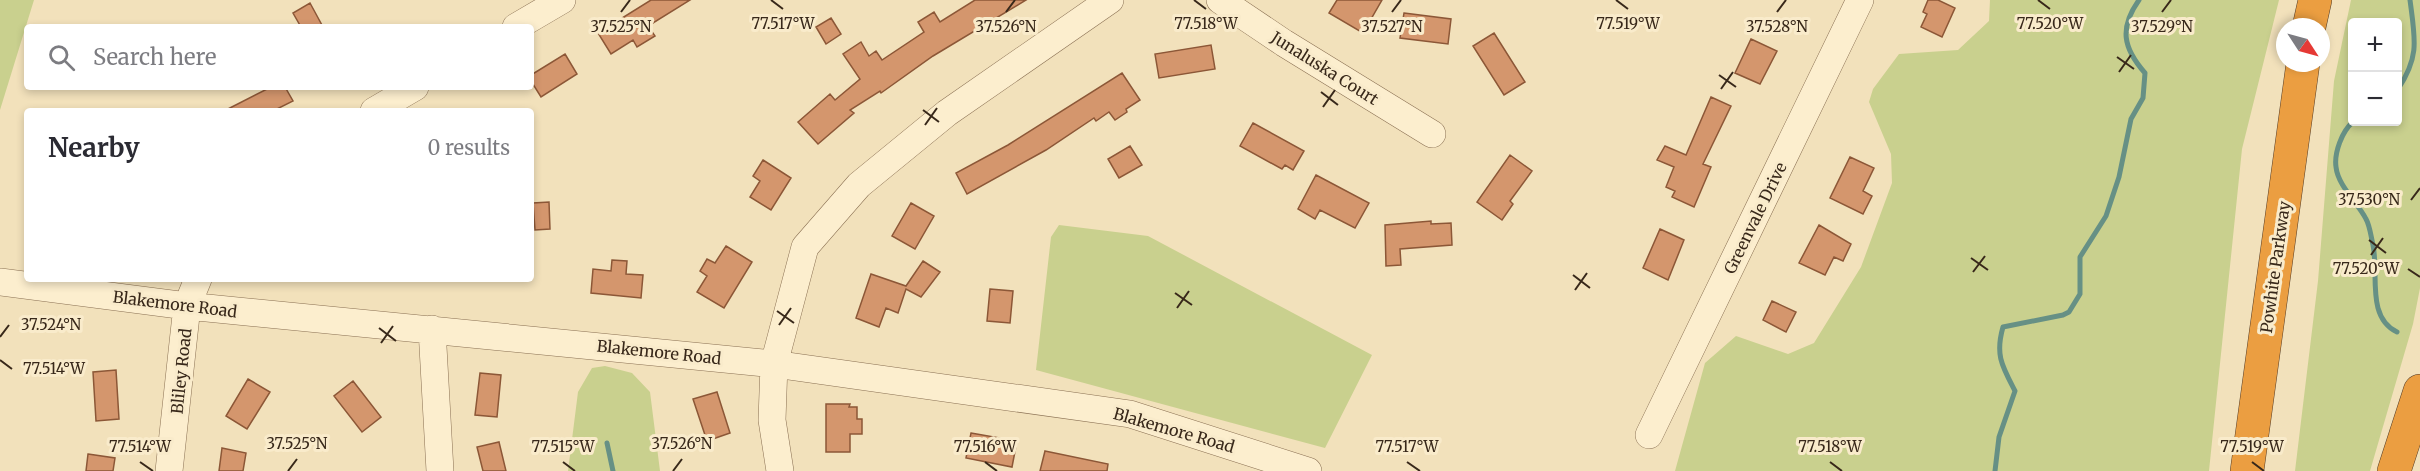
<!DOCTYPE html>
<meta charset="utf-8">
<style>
body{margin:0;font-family:Merriweather,serif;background:#f2f2f3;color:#2b2b33}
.controls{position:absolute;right:18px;top:18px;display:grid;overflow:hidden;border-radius:6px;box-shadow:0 3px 9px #0003}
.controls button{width:54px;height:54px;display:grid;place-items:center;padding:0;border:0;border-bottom:2px solid #e1e1e2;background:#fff;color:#2b2b33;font:30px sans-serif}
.compass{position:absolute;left:2276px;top:18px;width:54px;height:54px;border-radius:50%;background:#fff;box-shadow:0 3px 9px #0003;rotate:126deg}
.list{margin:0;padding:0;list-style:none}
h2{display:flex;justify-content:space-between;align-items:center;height:78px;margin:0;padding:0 24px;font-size:26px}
h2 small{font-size:20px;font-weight:400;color:#7c7c81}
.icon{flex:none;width:33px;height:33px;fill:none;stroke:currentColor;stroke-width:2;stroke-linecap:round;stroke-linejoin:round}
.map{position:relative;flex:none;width:2420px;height:471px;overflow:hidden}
.search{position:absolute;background:#fff;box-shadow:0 3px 9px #0003;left:24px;top:24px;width:510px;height:66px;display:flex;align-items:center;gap:15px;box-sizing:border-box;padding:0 21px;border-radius:6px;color:#7c7c81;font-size:22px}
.panel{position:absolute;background:#fff;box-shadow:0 3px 9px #0003;left:24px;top:108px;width:510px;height:174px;border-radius:6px}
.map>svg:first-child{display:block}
.green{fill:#c9d08e;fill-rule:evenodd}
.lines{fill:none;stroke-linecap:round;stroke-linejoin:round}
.stream{stroke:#669085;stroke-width:5}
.building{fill:#d4966d;stroke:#8c5737;stroke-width:1.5}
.minor-casing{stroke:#8a7053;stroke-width:28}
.highway-casing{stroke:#573e28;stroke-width:34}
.minor{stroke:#fceece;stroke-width:27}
.highway{stroke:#eb9e41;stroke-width:33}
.ticks{fill:none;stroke:#38281a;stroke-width:2}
.labels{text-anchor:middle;stroke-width:6;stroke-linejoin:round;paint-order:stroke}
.street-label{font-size:16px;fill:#38281a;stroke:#f9ebcb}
.ticks-label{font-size:15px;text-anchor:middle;fill:#38281a;stroke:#f9ebcb;stroke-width:6;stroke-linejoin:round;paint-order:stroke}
</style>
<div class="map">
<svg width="2420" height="471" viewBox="0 0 2420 471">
<rect width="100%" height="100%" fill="#f2e1bb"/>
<path class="green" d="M0,0H34L0,110Z
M1990,0H2279L2242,149L2209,471H1675L1705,363L1736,336L1788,354L1814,343L1861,267L1892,183L1891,154L1869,102L1873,89L1899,54L1958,50L1989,21Z
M2351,0H2420V288L2413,324L2370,471H2295L2318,281L2334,81ZM2398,22V122H2352V22Z
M1059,225L1148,236L1372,355L1325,448L1036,370L1051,237Z
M605,366L632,373L650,392L660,471H568L578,392L592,368Z"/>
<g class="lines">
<path class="stream" d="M2398,89C2420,56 2415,39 2410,0
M2353,122C2342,131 2334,153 2336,167C2338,186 2358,203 2366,219C2370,226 2371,237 2373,245C2379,274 2366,317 2397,332
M607,443L613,471
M1995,471L1999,437L2015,391C2002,366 1995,355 2003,327L2063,315L2069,312L2080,294V257L2106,216L2119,177L2131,119L2143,98L2145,73C2123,48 2119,28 2139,0"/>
</g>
<path class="building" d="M651,0H690L648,26L655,36L637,47L633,40L611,54L598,33Z
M975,0H1026L933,56L881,93L880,91L850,110L854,113L818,144L798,122L830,94L835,100L860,79L843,54L861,42L869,56L876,51L882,60L924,32L918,22L934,12L940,22Z
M1337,0H1382L1363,33L1329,13Z
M1928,0H1938L1955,8L1942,37L1921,27L1927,14L1923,12Z
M310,3L323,27H301L293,13Z
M1404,13L1451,19L1448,44L1400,38Z
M831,18L841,34L826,44L816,27Z
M1494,33L1525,82L1504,95L1473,46Z
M1751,39L1777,51L1760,84L1735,73Z
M1211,45L1215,69L1159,78L1155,54Z
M565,54L577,74L541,97L531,81V75Z
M1122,73L1140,100L1126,109L1127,112L1115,120L1109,112L1096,121L1094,118L1046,150L967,194L956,173L1008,145Z
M271,87H285L293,101L273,111H224Z
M1711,97L1731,106L1703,164L1711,167L1694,207L1672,197L1675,191L1666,187L1674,167L1657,160L1665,146L1686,155Z
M1253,123L1304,151L1293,170L1285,165L1282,169L1240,146Z
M1130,146L1142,165L1119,178L1108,159Z
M1510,155L1532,171L1510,201L1513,204L1502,220L1477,202Z
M1850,157L1874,168L1863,191L1872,196L1863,214L1830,198Z
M763,160L791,178L771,210L750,197L760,181L753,176Z
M1316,175L1369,203L1355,228L1320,210L1315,219L1298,209Z
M549,202L550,229L535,230L533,203Z
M911,203L934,216L915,249L892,236Z
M1431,221V224L1451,223L1452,245L1400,249L1401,265L1386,266L1385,225Z
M1819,225L1851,244L1843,261L1834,257L1825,275L1799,263Z
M1660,229L1684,240L1668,280L1643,268Z
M726,246L752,262L724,308L697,292L707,276L700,271L707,259L715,263Z
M612,260L627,261L626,274L643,275L641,298L591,293L593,269L611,271Z
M923,261L940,272L921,297L906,289L898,313L886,308L879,327L856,318L871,274L906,286Z
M990,289L1013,291L1010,323L987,321Z
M1772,301L1796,312L1786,332L1763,320Z
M116,370L119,419L96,421L93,372Z
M480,373L501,375L497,417L475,415Z
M248,379L270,392L247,429L226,416Z
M353,381L381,417L362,432L334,396Z
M717,392L730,433L707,441L693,399Z
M826,404H850L849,407H857V419H862V434H850V452H826Z
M971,433L1017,441L1012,467L966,458Z
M499,442L506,471H483L477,447Z
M222,448L246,453L243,471H219Z
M1045,451L1108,464L1107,471H1040Z
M88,454L115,458L113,471H86Z"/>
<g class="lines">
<g class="minor-casing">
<path id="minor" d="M1220,0L1284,43L1432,134
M516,27L562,0
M374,111L415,87
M0,282L187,306L774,364L1130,414L1308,471
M432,329L440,471
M1649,435L1860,0
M169,471L187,306L198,279
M780,471L772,420L774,364L805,247L859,185L947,113L1110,0"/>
</g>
<g class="highway-casing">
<path id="highway" d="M2309,27L2315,0
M2247,471L2303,63
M2394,471L2420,391"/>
</g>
<use href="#minor" class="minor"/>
<use href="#highway" class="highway"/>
</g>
<path class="ticks" d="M771,0L783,9M1194,0L1206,9M1616,0L1628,9M2038,0L2050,9M621,12L630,0M1006,12L1015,0M1392,12L1401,0M1777,12L1786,0M2162,12L2171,0M2117,57L2134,69M2119,72L2131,55M1719,75L1736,87M1721,89L1733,72M1321,92L1338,105M1323,107L1335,90M923,110L939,122M925,125L937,108M2411,200L2420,188M2369,240L2386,253M2371,255L2383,238M1971,258L1988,270M2408,269L2420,277M1973,272L1985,256M1573,275L1590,288M1575,290L1587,273M1175,293L1192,305M1177,308L1189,291M777,311L794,323M779,325L791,308M379,328L396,341M0,337L9,325M381,343L393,326M0,360L12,369M140,462L153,471M563,462L575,471M985,462L997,471M1407,462L1420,471M1830,462L1842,471M2252,462L2264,471M288,471L297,459M673,471L682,459"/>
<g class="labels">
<g class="street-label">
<text transform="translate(1325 68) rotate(32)" y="6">Junaluska Court</text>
<text transform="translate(1755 218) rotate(-64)" y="6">Greenvale Drive</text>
<text transform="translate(2275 267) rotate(-82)" y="6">Powhite Parkway</text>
<text transform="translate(175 304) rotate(7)" y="6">Blakemore Road</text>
<text transform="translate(659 352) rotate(6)" y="6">Blakemore Road</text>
<text transform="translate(181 371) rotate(-84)" y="6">Bliley Road</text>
<text transform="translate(1174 430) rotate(16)" y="6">Blakemore Road</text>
</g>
</g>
<g class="ticks-label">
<text x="783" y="29">77.517°W</text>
<text x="1206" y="29">77.518°W</text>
<text x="1628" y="29">77.519°W</text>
<text x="2050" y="29">77.520°W</text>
<text x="621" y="32">37.525°N</text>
<text x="1777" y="32">37.528°N</text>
<text x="1006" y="32">37.526°N</text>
<text x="1392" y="32">37.527°N</text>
<text x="2162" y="32">37.529°N</text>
<text x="2369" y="205">37.530°N</text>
<text x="2366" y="274">77.520°W</text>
<text x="51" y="330">37.524°N</text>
<text x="54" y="374">77.514°W</text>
<text x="297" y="449">37.525°N</text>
<text x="682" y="449">37.526°N</text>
<text x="140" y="452">77.514°W</text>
<text x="563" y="452">77.515°W</text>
<text x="985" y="452">77.516°W</text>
<text x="1407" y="452">77.517°W</text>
<text x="1830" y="452">77.518°W</text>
<text x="2252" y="452">77.519°W</text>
</g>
</svg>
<div class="controls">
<button>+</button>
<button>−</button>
</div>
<svg class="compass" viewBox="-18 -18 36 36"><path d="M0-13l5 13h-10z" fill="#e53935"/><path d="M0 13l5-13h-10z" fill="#7c7c81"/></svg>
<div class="search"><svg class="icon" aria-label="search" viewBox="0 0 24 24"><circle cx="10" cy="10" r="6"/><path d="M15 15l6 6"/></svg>Search here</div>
<section class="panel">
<h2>Nearby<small>0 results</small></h2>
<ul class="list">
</ul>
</section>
</div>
